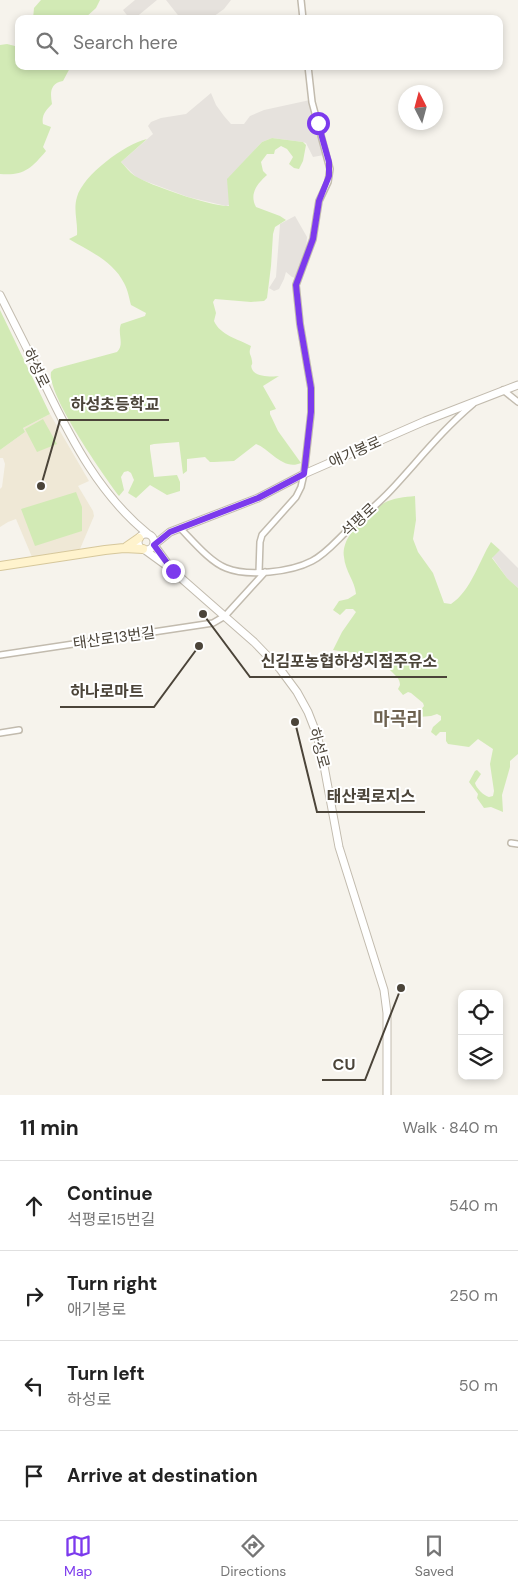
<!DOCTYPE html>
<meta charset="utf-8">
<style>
body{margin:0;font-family:"DM Sans","Noto Sans KR",sans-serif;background:#f2f2f2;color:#222}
.controls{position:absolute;right:15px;bottom:15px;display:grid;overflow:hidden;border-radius:10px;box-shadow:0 2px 8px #0003}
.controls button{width:45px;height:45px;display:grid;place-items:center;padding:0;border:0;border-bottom:1px solid #e0e0e0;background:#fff;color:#222;font:25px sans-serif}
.compass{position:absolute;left:398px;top:85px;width:45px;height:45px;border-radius:50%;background:#fff;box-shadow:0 2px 8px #0003;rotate:354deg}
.stop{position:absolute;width:15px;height:15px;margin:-11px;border:4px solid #7c3aed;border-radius:50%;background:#fff}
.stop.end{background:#7c3aed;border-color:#fff;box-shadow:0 1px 5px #0008}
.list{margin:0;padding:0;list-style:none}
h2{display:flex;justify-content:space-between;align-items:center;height:65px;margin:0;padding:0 20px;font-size:21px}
h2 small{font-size:16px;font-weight:400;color:#767676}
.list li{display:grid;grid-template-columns:32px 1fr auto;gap:15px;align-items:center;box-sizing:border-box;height:90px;padding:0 20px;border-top:1px solid #e0e0e0}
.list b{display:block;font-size:19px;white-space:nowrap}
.list p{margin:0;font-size:16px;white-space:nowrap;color:#767676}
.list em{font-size:16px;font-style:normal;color:#767676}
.icon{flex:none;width:28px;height:28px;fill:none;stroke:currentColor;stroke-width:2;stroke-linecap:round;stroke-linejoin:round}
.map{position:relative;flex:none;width:518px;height:1095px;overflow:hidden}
.search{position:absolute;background:#fff;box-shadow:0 2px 8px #0003;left:15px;right:15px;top:15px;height:55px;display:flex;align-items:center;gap:12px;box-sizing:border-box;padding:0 18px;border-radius:10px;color:#767676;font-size:19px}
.sheet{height:425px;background:#fff}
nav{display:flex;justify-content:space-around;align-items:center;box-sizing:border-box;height:70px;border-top:1px solid #e0e0e0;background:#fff;font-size:14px;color:#767676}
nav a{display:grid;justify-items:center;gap:2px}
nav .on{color:#7c3aed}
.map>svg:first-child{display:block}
.industrial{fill:#e6e2dd}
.education{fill:#efe8d6}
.green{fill:#d2eab5}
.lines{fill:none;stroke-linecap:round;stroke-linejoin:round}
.minor-casing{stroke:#c2bbae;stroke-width:8}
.tertiary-casing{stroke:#c2bbae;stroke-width:9}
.secondary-casing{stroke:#d6c79b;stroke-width:10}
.minor{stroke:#fff;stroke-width:5}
.tertiary{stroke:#fff;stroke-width:7}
.secondary{stroke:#fff3cd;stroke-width:8}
.route{stroke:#7c3aed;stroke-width:6}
.labels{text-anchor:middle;stroke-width:4;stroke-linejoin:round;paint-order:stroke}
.street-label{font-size:15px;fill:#4b4439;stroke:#fff}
.quarter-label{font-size:18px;font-weight:bold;fill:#6e6250;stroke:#fff}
.leader{fill:none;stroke:#4b4439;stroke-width:2}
.callout-dot{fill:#4b4439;stroke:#fff;stroke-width:2}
.callout-label{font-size:16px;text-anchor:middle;font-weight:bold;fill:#4b4439;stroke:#fff;stroke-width:4;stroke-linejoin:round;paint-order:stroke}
</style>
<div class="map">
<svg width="518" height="1095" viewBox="0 0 518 1095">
<rect width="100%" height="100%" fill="#f6f3ec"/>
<path class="industrial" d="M135,0H157L134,19H130L123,10Z
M166,0H231L224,9L210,19H181Z
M211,93L216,105L224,116L231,124H244L250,116L264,110L310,100L324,155L313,157L306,143L303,142L272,138L262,142L228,179L230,205L226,206L188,197L137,178L121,162L153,134L148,126L151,122L161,118L186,114Z
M295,216L307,237L306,251L296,278L292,277L286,272L284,279L279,289L274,291L269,288L276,277L280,224Z
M500,550L518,568V588L507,578L492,557Z"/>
<path class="education" d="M50,414L89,481L78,486L93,511L94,516L80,549L32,557L16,519L8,522L0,527V489L2,487L5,464L3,458H0V450L25,432L23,428Z"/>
<path class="green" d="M41,0H100L96,8L84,19H33L34,8Z
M7,44L19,47V66H71L63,81C50,83 50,93 52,104C47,109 41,115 43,124L51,127L43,147L46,151C31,169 23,176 0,174V45Z
M272,138L303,142L306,145L303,161L299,169L294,168L289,164L293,157L287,149L281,146L275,150L274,154H267L261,162L263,171L267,175C257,184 249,194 256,207L280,216L286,220L275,227L273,234L271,266L267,298L264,301L251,302L215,299L213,302L216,313L214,321C220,335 238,339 251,346C248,355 251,353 252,361C253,367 250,363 252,369C255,377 272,377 279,376L263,386L276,409L270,411V414L278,431L301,463C283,471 270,449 256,444L234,461L214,462H210L205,457L187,459V471L183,474L179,442L154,444L150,445V449L154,477L177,475L180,482V491L167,495L150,485L136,498L128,493L134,480L131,473L128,471L124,472L121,477L124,490L119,496C104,476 47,395 51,372L54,369L117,352C125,344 117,334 121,324L145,316L146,313L131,305C129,298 128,290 124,283C113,261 89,251 69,239L77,235C78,222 73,210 77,197C83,175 125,144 147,139L121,162C125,166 129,172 135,176C149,185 212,207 229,206L227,179L262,142Z
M0,310L50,414L23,428L25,432L0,450Z
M43,419L57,444L37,452L25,429Z
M76,492L82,507V531L35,546L21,509Z
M415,496L416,520L413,539L418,552L433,573L444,603L451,604C471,591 479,561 491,542L500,550L492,558L507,578L518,588V754L510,761V767L502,795L503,812L491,807L484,808L477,798L478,794L469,782L475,771L477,770L481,774L475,783C476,788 484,796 489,797L493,796L494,791L490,764L493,749L478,739L469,747L448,744L446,741V732H440L436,736L431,732L433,727L441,720V716L437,714L431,716L419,717V712L424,706L423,703L411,693L408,692L403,695L398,689L400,685C400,679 396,676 392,672C373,652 358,654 333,650L342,632L356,612L353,609H346L340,615L333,610L339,601L348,599L356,594C355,581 345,571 344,557C343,552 344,547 346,542C351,530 373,509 384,503C393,498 405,497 415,496Z"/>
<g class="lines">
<g class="minor-casing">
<path id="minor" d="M301,0L303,19
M503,390L518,402
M180,528C192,540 210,562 226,568C248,577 291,572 312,561C326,554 337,540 349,529C363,516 378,504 391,490C418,461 442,430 473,404
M259,572L260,542L262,535L296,497L301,487L304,474L311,413V388L300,324L296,285L313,239L319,201L328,182L330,169L312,102L308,66
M0,655L213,623L225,616L265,572
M0,733L19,730
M511,843L518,844"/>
</g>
<g class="tertiary-casing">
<path id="tertiary" d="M0,295C15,325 31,356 46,387C72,441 100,495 148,534
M138 542a8 8 0 1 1 16 0a8 8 0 1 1-16 0Z
M145,550L167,566
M387,1095V1013L384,990L339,847L322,755L317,735L308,712L297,692L280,669L254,642L173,571L154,545L170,532L258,498L304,474L425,421L518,385"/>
</g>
<g class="secondary-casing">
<path id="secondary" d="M126,547L139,538
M0,566L105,550L124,548L143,549"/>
</g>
<use href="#minor" class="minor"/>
<use href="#tertiary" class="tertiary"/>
<use href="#secondary" class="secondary"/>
</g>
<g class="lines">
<path class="route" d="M173,571L154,545L170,532L258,498L304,474L311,412V388L300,324L296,285L313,239L319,201L329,176V162L318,123"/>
</g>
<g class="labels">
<g class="street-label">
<text transform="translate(36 368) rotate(64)" y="5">하성로</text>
<text transform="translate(355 452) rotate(-24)" y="5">애기봉로</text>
<text transform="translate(359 520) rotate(-43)" y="5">석평로</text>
<text transform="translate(114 638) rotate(-8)" y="5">태산로13번길</text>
<text transform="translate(319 748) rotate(75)" y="5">하성로</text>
</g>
<g class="quarter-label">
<text x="398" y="725">마곡리</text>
</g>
</g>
<path class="leader" d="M41 486L60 420H169M203 614L250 677H447M199 646L154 707H60M295 722L317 812H425M401 988L365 1080H322"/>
<g class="callout-dot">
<circle cx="41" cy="486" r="5"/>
<circle cx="203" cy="614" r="5"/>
<circle cx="199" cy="646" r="5"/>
<circle cx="295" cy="722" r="5"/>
<circle cx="401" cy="988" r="5"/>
</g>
<g class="callout-label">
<text x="115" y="410">하성초등학교</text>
<text x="349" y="667">신김포농협하성지점주유소</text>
<text x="107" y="697">하나로마트</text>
<text x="371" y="802">태산퀵로지스</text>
<text x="344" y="1070">CU</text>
</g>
</svg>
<div class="controls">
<button><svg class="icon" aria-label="locate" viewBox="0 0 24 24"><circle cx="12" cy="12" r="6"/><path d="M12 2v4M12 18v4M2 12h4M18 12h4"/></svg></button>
<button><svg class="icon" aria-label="layers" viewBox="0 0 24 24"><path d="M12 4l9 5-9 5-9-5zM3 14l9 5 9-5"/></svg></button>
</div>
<svg class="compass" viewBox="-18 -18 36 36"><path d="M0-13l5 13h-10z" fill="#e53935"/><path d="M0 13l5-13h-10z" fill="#767676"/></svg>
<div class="stop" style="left:318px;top:123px"></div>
<div class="stop end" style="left:173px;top:571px"></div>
<div class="search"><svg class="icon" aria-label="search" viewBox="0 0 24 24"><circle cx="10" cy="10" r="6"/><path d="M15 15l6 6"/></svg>Search here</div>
</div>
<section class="sheet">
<h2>11 min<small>Walk · 840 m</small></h2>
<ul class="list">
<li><svg class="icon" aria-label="ahead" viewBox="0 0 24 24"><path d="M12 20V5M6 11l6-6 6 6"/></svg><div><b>Continue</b><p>석평로15번길</p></div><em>540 m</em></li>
<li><svg class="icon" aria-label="right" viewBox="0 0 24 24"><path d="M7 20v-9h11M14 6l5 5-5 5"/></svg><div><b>Turn right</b><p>애기봉로</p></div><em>250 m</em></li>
<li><svg class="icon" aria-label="left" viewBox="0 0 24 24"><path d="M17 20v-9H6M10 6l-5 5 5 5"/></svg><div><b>Turn left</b><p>하성로</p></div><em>50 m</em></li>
<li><svg class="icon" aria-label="arrive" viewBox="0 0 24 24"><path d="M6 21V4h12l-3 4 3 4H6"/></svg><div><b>Arrive at destination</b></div></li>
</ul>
</section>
<nav>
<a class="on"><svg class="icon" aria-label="map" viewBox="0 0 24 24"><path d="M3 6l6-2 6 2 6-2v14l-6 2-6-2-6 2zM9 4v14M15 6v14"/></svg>Map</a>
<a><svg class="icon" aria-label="directions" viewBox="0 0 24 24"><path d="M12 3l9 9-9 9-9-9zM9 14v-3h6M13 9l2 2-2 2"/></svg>Directions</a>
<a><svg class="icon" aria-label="saved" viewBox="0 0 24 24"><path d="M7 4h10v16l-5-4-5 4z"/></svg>Saved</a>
</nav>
